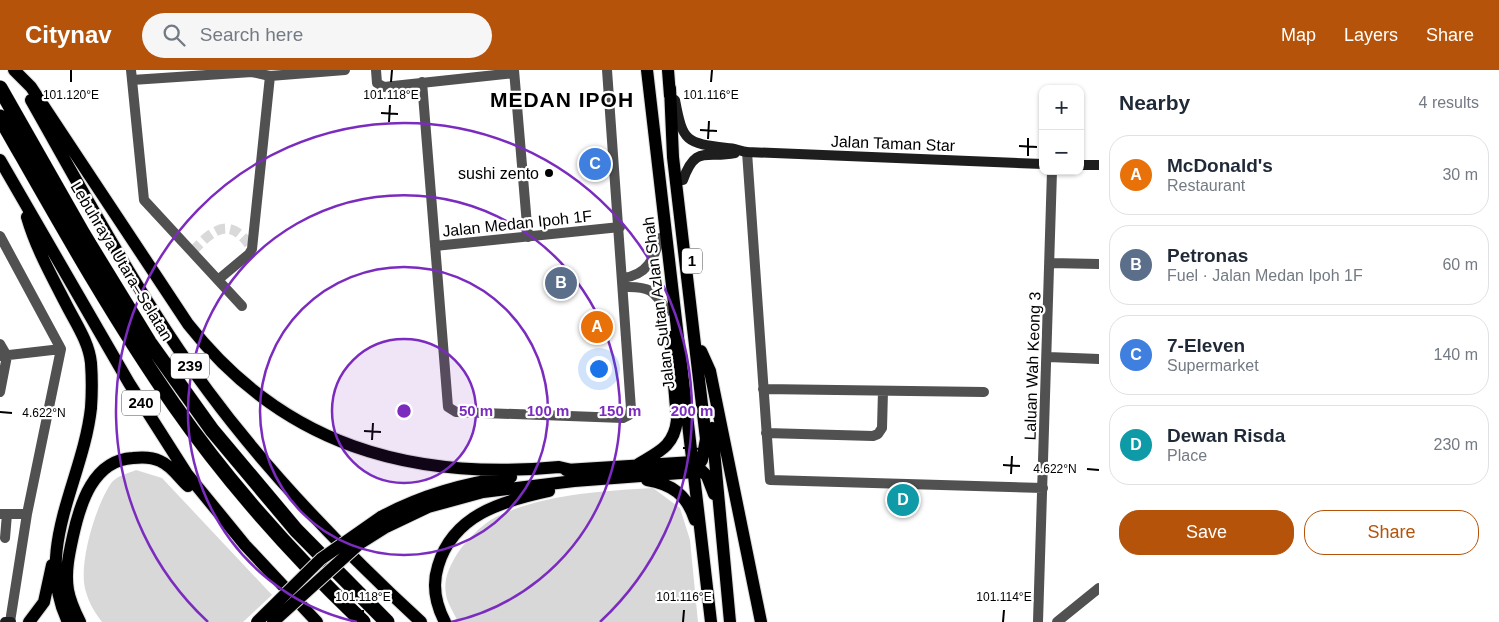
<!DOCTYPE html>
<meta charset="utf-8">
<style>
body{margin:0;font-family:Helvetica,sans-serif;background:#f6f6f7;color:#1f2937}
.controls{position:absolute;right:15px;top:15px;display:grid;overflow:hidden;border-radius:10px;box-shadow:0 1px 4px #0004}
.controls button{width:45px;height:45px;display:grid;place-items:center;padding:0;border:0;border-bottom:1px solid #e0e1e3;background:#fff;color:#1f2937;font:25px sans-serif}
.you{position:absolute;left:598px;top:298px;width:18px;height:18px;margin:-12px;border:4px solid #fff;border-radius:50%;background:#1a73e8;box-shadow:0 0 0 8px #1a73e833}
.badge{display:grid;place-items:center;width:32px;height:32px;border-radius:50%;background:#b45309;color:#fff;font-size:16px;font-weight:700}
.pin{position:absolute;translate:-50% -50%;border:2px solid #fff;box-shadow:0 1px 5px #0006}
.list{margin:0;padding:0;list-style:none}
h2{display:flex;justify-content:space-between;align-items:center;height:65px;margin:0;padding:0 20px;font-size:21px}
h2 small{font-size:16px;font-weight:400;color:#747a83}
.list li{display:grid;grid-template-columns:32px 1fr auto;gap:15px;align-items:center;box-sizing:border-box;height:80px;margin:0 10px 10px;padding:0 10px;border:1px solid #e0e1e3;border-radius:20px}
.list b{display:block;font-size:19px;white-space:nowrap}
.list p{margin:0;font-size:16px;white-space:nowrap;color:#747a83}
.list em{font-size:16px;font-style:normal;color:#747a83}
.actions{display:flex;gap:10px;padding:15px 20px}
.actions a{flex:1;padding:11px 0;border:1px solid #b45309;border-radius:20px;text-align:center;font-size:18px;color:#b45309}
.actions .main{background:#b45309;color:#fff}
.icon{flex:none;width:28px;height:28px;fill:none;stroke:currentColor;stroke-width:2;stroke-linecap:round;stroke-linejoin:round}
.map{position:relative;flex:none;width:1099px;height:552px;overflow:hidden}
header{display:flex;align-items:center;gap:30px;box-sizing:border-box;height:70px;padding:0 25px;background:#b45309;color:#fff}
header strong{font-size:24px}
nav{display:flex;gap:28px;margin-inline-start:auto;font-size:18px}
.search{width:350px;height:45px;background:#f6f6f7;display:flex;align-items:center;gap:12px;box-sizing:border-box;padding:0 18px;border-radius:28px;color:#747a83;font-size:19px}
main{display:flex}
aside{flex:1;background:#fff}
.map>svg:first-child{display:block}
.green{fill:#d8d8d8}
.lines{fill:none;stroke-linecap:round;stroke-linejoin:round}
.street-tunnel{stroke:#d9d9d9;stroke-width:10;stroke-dasharray:10 5;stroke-linecap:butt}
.primary-casing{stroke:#dbdbdb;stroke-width:14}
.highway-casing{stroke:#dbdbdb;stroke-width:16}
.street{stroke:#515151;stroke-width:10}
.secondary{stroke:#1e1e1e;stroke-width:10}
.primary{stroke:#000;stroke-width:12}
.highway{stroke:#000;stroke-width:15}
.primary-bridge-casing{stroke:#dbdbdb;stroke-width:14;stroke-linecap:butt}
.primary-bridge{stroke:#000;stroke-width:12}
.ticks{fill:none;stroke:#000;stroke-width:2}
.ring{fill:none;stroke:#7b2cbf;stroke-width:2.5}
.poi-dot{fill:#000;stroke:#fff;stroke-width:2}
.labels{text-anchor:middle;stroke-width:4.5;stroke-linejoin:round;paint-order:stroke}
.shield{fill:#fff;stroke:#4c4c4c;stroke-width:1}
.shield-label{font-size:15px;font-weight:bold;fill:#000}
.street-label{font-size:16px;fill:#000;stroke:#fff}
.poi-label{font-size:16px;fill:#000;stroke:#fff;text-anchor:end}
.district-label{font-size:21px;font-weight:bold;letter-spacing:1px;fill:#000;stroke:#fff}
.ticks-label{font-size:12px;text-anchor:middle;fill:#000;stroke:#fff;stroke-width:4.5;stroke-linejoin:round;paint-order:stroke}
.centre{fill:#7b2cbf;stroke:#fff;stroke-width:2.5}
.ring-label{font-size:15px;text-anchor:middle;font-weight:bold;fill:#7b2cbf;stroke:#fff;stroke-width:4.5;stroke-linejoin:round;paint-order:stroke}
</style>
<header>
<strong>Citynav</strong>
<div class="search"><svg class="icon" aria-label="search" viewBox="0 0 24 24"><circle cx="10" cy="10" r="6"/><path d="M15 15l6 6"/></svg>Search here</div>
<nav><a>Map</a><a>Layers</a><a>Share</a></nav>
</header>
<main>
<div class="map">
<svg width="1099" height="552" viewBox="0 0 1099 552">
<rect width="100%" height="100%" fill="#fff"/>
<path class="green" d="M136,400L162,408L272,525L243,552H102C95,543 89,533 86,522C77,496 96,434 112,412C117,406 129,403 136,400Z
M653,418L680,438L690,470L698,552H458C454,543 447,533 446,524C443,509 450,496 457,484C465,472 482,454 496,447C543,424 602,421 653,418Z"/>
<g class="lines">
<path class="street-tunnel" d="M193,181C213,159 231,145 252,179"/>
<g class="primary-casing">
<path id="primary" d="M14,0L31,17L188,254C283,375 410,411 559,397L572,400
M647,0L711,552
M668,0L670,26
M31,30C87,129 141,230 208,321C270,405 345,482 421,552
M0,90L129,313L187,404L245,475L317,552
M27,147C36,178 51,205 66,234C75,252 89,272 91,293C92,307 92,324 91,338C83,411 33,479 68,552
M701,281L710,301L761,552
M712,358L730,552
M637,395C658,382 674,377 677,350L670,267
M566,400L693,392L707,406L714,424
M647,410C672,414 687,425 695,450
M381,447C422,425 464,413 511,407
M386,457L428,437L483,422L574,411L694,402L702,390L706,369L673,87L670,18
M29,552L44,532L52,495
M80,552C75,542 70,531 68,520C65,502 69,484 73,466C80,434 93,390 133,388C142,387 152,387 160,391C172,396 179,408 188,416
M445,552C436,535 432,515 438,496C453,445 502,431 549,421"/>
</g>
<g class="highway-casing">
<path id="highway" d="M0,18L83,164L149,272L212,360L296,460L387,552
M0,47C56,145 110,243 174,335C229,414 294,486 363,552"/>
</g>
<path class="street" d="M131,0L144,130L242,236
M376,0L377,13L384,17L514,3
M514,0L528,167
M132,10L252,2L270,6L345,0
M422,12L448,337L456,342L623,348L629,345L631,339L607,0
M747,82L770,410L1043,418
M0,166L61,279L27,444L10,552
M435,176L620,157
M1050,193L1099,194
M623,208C647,205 654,189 660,168
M219,209L249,184L252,179L270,6
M624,217C649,216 654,220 667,241
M0,274L7,286L0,322
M0,286L61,279
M1048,287L1099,289
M763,319L984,322
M766,363L873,366L878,364L882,358L883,321
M0,444H27
M5,468L7,444
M1038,552L1052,101
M1057,552L1099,518"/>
<path class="secondary" d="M675,30C683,73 686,73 728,78C734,78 740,81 747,82L1043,94
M1080,95H1099
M683,110C696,74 706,89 735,83
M5,552H11"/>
<use href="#primary" class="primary"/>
<use href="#highway" class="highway"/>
<g class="primary-bridge-casing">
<path id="primary-bridge" d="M257,552L321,489L381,447
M273,552L359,474L386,457"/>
</g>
<use href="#primary-bridge" class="primary-bridge"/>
</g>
<path class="ticks" d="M71,12V0M391,12L392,0M711,12L712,0M381,43L398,44M389,52L390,35M700,60L717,61M708,69L709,51M1019,76L1037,77M1028,86V68M0,342L12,343M364,361L381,362M372,370L373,353M683,378L701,379M692,387V370M1003,395L1020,396M1087,399L1099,400M1011,404L1012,386M363,552V540M683,552L684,540M1003,552L1004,540"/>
<circle cx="404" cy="341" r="72" fill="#7b2cbf" fill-opacity=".12"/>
<g class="ring">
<circle cx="404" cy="341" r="72"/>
<circle cx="404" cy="341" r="144"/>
<path d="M357 552A216 216 0 1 1 451 552"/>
<path d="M208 552A288 288 0 1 1 600 552"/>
</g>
<circle class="poi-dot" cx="549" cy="103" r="5"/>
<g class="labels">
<g class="shield">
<rect x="682" y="178.5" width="20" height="25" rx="4"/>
<rect x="171" y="283.5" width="38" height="25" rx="4"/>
<rect x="122" y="320.5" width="38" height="25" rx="4"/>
</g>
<g class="shield-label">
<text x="692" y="196">1</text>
<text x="190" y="301">239</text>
<text x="141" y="338">240</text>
</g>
<g class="street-label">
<text transform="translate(893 73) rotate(2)" y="6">Jalan Taman Star</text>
<text transform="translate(517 153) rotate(-6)" y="6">Jalan Medan Ipoh 1F</text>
<text transform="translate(122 191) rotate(59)" y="6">Lebuhraya Utara–Selatan</text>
<text transform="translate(658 233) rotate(-97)" y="6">Jalan Sultan Azlan Shah</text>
<text transform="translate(1032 296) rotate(-88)" y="6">Laluan Wah Keong 3</text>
</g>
<g class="poi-label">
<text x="539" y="109">sushi zento</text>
</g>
<g class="district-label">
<text x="562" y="37">MEDAN IPOH</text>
</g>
</g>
<g class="ticks-label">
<text x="71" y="29">101.120°E</text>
<text x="391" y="29">101.118°E</text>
<text x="711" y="29">101.116°E</text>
<text x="44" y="347">4.622°N</text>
<text x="1055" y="403">4.622°N</text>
<text x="363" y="531">101.118°E</text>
<text x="684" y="531">101.116°E</text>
<text x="1004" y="531">101.114°E</text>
</g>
<circle cx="404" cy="341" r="8" class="centre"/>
<g class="ring-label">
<text x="476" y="346">50 m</text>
<text x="548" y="346">100 m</text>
<text x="620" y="346">150 m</text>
<text x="692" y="346">200 m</text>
</g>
</svg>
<div class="controls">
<button>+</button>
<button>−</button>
</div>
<div class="you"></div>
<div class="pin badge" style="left:597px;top:257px;background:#e8710a">A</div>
<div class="pin badge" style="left:561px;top:213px;background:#5c6f8a">B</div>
<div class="pin badge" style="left:595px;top:94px;background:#3f7fe0">C</div>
<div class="pin badge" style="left:903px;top:430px;background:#0f9aa8">D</div>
</div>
<aside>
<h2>Nearby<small>4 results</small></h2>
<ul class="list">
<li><span class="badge" style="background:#e8710a">A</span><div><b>McDonald's</b><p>Restaurant</p></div><em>30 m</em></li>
<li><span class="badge" style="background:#5c6f8a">B</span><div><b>Petronas</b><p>Fuel · Jalan Medan Ipoh 1F</p></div><em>60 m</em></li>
<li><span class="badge" style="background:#3f7fe0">C</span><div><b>7-Eleven</b><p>Supermarket</p></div><em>140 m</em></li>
<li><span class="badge" style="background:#0f9aa8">D</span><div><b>Dewan Risda</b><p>Place</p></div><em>230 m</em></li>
</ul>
<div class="actions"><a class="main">Save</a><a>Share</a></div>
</aside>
</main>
